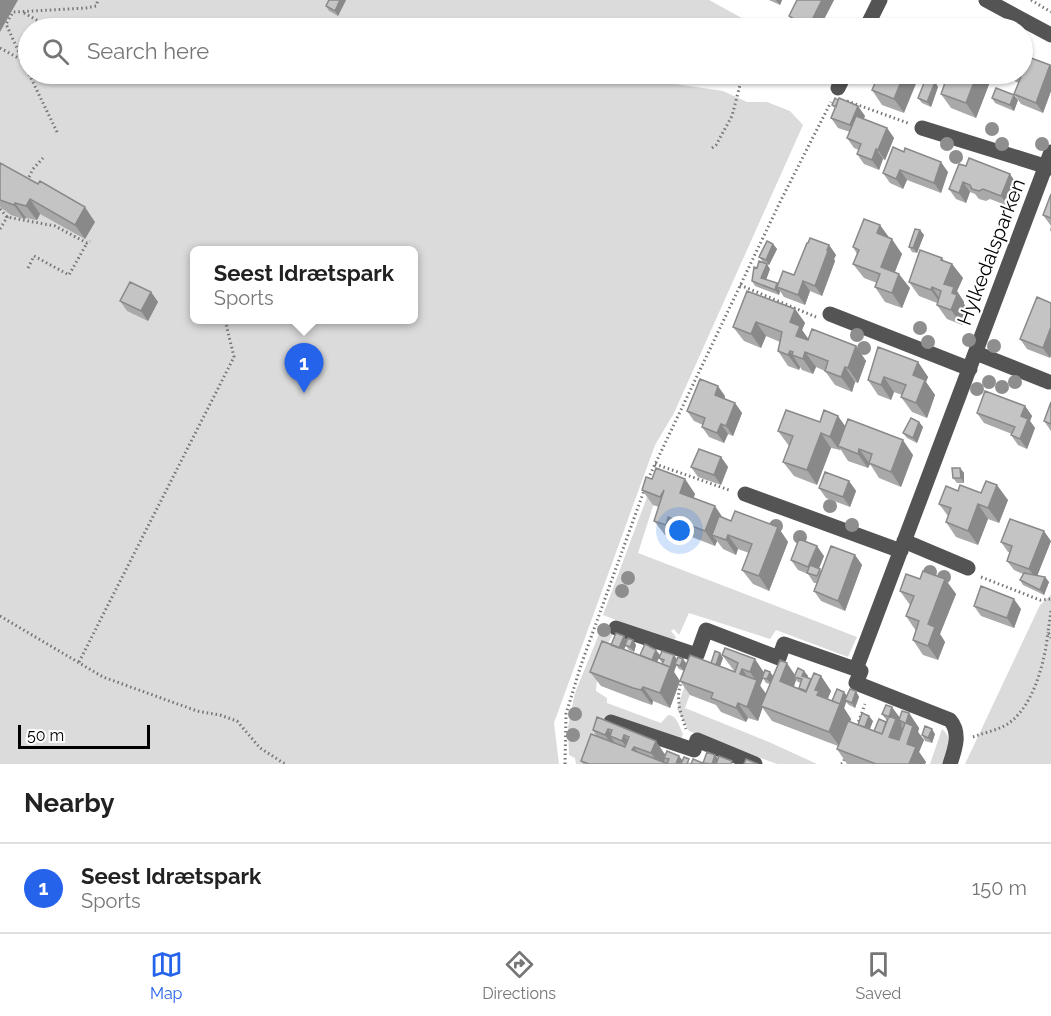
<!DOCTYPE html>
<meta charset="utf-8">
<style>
body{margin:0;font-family:Raleway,sans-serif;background:#f2f2f2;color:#222}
.scale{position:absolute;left:18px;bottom:15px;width:132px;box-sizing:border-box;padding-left:6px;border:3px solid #000;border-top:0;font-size:16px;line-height:21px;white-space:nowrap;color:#000;-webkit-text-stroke:4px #fff;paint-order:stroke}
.you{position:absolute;left:680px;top:531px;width:21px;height:21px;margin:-15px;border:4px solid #fff;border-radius:50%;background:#1a73e8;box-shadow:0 0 0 9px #1a73e833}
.badge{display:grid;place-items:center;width:39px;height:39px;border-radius:50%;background:#2563eb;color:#fff;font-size:20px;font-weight:700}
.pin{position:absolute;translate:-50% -50px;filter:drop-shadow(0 2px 3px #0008)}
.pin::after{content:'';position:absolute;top:32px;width:21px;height:18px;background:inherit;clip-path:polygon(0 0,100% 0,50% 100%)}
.popup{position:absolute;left:190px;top:246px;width:228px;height:78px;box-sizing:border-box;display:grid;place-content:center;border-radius:9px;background:#fff;filter:drop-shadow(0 2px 4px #0005);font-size:20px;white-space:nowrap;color:#767676}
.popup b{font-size:22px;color:#222}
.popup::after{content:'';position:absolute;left:50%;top:100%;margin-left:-12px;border:12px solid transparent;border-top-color:#fff}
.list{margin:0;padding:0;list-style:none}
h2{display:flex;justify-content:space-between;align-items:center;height:78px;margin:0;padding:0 24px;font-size:26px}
h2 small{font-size:20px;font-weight:400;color:#767676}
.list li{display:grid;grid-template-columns:39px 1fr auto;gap:18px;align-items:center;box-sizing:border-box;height:90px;padding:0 24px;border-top:2px solid #e0e0e0}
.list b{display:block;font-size:22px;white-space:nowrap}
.list p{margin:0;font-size:20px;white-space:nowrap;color:#767676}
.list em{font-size:20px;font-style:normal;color:#767676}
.icon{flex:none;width:33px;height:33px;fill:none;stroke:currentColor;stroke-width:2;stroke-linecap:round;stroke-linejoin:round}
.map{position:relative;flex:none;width:1051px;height:764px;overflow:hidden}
.search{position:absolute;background:#fff;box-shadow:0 2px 4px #0004;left:18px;right:18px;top:18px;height:66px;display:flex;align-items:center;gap:15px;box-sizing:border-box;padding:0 21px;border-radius:33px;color:#767676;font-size:22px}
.sheet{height:168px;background:#fff}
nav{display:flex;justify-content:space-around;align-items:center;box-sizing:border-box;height:84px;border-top:2px solid #e0e0e0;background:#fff;font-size:16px;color:#767676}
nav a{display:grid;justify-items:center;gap:3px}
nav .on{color:#2563eb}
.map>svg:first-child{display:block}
.green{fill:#dbdbdb;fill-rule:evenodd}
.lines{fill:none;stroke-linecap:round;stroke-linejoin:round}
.path{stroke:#767676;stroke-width:3;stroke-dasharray:1.5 3;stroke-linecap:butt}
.minor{stroke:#545454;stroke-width:15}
.tree{fill:#8e8e8e}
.wall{fill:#a9a9a9;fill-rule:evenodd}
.shaded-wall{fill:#898989}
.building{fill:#c4c4c4;stroke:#898989;stroke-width:1.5}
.labels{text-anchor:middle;stroke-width:4.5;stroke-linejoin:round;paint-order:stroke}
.street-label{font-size:20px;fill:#000;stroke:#fff}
</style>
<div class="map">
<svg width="1051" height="764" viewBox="0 0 1051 764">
<rect width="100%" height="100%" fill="#fff"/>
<path class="green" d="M0,0H709L760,28H28V74H608L723,91L747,102H767L790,111L803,125L674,413L655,445L554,723L559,764H0ZM194,250H413V320H194Z
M726,74H831C811,87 782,76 759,74L758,78Z
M659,473L663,475L638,553L857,637L848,657L776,630L770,639L689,613L679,635L674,629L671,631L676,637L673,642L603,615L647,497Z
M1051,595V764H965L1040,605Z
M601,629H608L613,633L598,668L596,691L607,698V703L661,723L668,715C677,715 679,726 683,734L680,742L609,716L594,764H576L575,758L569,755L568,727L575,693Z
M690,669L698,672L685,708L769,742L817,764H777L689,731L677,709Z
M942,729C954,738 947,752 943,764H930Z"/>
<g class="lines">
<path class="path" d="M1031,0L1051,12
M24,13L51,28
M0,48L22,60
M28,72L6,24L13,12L86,8L96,6L98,0
M29,74L58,134
M38,74L50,81
M847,101L908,123
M712,148L716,145L732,116L741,81
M27,181L33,169L43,158
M0,209L7,217L55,226L87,243L90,241
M0,229L9,214
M28,268L34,256L69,275L87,243
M740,285L816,317
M655,464L729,490
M648,479L780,202L831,102
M981,577L1040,600L1051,599
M1051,611L1048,632L1051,638
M0,616L103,677L197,711L220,715L237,721L260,748L285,764
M79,662L234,357L225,320
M682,680C675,698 680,711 686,729
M857,726L865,704
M973,737C983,733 994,731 1004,726C1033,711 1045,661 1048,632
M565,764L566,714L581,665L645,488
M841,764L843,763L845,758"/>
<path class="minor" d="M986,0L1051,35
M866,28L880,0
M838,88L845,74
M922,128L1051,168
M830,314L970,369
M976,353L1049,382
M745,494L901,551
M904,541L968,568
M616,628L697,655L706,630L779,658L784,644L861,671L856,683L950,720C961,733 955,749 950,764
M856,669L1051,152
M611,722L694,750L697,740L755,764"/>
</g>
<g class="tree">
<circle cx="992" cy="129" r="7"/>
<circle cx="947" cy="144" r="7"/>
<circle cx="1002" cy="144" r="7"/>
<circle cx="1042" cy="144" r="7"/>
<circle cx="956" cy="157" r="7"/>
<circle cx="920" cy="328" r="7"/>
<circle cx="857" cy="335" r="7"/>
<circle cx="969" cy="340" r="7"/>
<circle cx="928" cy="342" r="7"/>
<circle cx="994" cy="346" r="7"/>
<circle cx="864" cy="348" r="7"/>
<circle cx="989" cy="382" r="7"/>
<circle cx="1015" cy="382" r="7"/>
<circle cx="1002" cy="387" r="7"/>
<circle cx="977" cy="389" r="7"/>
<circle cx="830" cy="506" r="7"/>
<circle cx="852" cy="525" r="7"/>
<circle cx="776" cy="526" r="7"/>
<circle cx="800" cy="537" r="7"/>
<circle cx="930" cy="572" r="7"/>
<circle cx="944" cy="577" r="7"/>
<circle cx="628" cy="578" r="7"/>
<circle cx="622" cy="591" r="7"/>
<circle cx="604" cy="630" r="7"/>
<circle cx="575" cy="714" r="7"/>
<circle cx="573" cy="735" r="7"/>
</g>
<path class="wall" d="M329,0H346L338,16L329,11L326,6Z
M769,0H782L780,5Z
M834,0L821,25L823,28H800L796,26L789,16Z
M1050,65L1051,66V91L1043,113L1021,104L1014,94L1019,83L1012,80L1007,74H1023Z
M879,74L904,113L882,105L872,90Z
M948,74H993L976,118L951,108L941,94Z
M935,82L938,87L931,107L922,103L918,98Z
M992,98L1018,100L1014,111L995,103Z
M838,100L865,116L863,119L887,128L894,138L885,160L883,159L879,170L864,164L857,154L859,150L854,148L847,138L850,132L838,128L831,118L835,109L832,105Z
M893,147L948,172L941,193L907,180L903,189L890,183L883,173Z
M0,163L95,222L85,239L40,214L37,220L26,218L24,219L11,215L0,207Z
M959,164L1017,184L1008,206L990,199L986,201L979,199L975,194L970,192L966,203L956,199L949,189Z
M1051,194V232L1050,230L1051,226L1043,215Z
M920,230L924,235L917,253L912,252L909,247Z
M889,238L902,254L895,272L910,288L902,308L885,302L875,287L877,283L864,278L853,264L857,254L853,247Z
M773,244L777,249L769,265L763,262L759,257Z
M829,245L836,255L834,259L835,261L822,296L810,291L805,305L784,297L780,291L779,295L755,286L752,281L770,269L766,279L778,285L794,275Z
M944,261L952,264L963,278L957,291L964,302V304L967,309L962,325L947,319L937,305V303L919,296L909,282Z
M151,292L158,302L148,321L127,311L120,301Z
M1051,303V355L1050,358L1027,349L1020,339Z
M795,309L805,323L802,330L808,339L856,346L866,361L858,383L855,382L852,392L835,385L825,371L816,367L813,374L802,370L800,367L799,370L788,366L778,351L780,342L766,336L761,348L744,341L733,327Z
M918,362L928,377L926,382L935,395L927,418L912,412L901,397L902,395L894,392L891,400L878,395L868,380Z
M725,396V399L735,403L742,413L733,436L728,434L724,443L709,437L702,427L703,425L694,421L687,411Z
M1051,402V431L1044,421Z
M1025,406L1032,416L1030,421L1035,428L1027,449L1018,445L1011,435L1012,434L984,423L977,413Z
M820,422L845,426L913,455L901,487L879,478L870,464L868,468L848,461L841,450L831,448L817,485L794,476L783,462L789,446L778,431Z
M919,422L923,427L917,443L907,438L903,433Z
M721,457L728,467L721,485L698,477L691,467Z
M960,468L964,473V483H957L953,478Z
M652,479H685L695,494L693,498L722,517L731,521L778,527L788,542L769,591L753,584L742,570L749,553L738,549L736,555L723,549L717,541L715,546L679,532L676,539L665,535L654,521L659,507L653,505L642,490Z
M849,481L856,491L850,507L826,498L819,488Z
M958,491L981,493L1008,500L999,523L988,519L978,545L956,537L946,522L948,516L939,504Z
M1051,541L1037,576L1045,577L1049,582L1044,595L1023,585L1020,580L1023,574L1014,570L1007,561L1010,552H1008L1001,542Z
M855,555L862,565L845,611L821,601L814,591L817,583H814L808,574L798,570L791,560L824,556L819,568L821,571Z
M920,579H945L956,594L940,634L945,642L938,660L923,655L913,640L916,631L906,616L910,605L900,591Z
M974,606L1021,609L1014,628L981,616Z
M633,640L636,645L634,652L629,650L626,646L624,649L640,655H674L677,660L683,659L686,664L711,663L720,653L723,658L720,666L735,672L722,655L773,677L795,675L804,671L808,676L807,678L811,679L821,676L831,691L828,699L832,701L847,696L856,691L859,697L855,708L849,705L846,702L844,708L851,719L850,722L858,725L873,721L870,729L874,731L887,721L882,714L900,718L909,713L919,728L918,732L924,740L919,752L926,762L925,764H847L837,749L838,746L772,721L762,707L758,721L748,718L746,722L721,712L716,705L690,695L680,681L684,671L679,669L676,665L674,672L680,681L670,708L653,701L652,705L643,702L601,686L590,672L611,645ZM659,658L662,663V664L657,662ZM763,678L766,683L770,684L766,694L760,685ZM796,680L798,682L801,683L799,688L794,687Z
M597,717L665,754L682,761L691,763H703L715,755L718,759L734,764H583L581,761L597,737L593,730Z
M935,734L932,743L925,741L922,735Z"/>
<path class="shaded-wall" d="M0,0H18L0,32Z
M340,0H346L338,16L335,11Z
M776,0H782L780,5Z
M822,0H834L821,25L823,28H818L812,20Z
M1050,65L1051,66V91L1043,113L1036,103Z
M904,74H920L904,113L894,99Z
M977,74H993L976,118L966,103Z
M935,82L938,87L931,107L927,102Z
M1014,95L1018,100L1014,111L1010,105Z
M858,106L865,116L857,135L850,125Z
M887,128L894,138L885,160L878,150Z
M876,149L883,159L879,170L872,160Z
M941,162L948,172L941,193L934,183Z
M900,170L907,180L903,189L896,179Z
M1010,174L1017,184L1008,206L1001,196Z
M963,182L970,192L966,203L959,193Z
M30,199L40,214L37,220L26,206Z
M15,203L26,218L24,219L14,205Z
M85,207L95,222L85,239L75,225Z
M880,225L891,240L877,233Z
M920,230L924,235L917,253L913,248Z
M892,239L902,254L891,281L881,267Z
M773,244L777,249L769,265L766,260Z
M829,245L836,255L834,259L835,261L822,296L815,286Z
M942,258L950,269L952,264L963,278L957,291L964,302V304L967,309L962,325L951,310L944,284L941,260Z
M767,264L770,269L765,283L761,278Z
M899,274L910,288L902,308L892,293Z
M803,281L810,291L805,305L798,295Z
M777,283L781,289L777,287L780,291L779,295L775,290Z
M932,287L942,302L941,304L931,290Z
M151,292L158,302L148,321L141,311Z
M795,309L805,323L802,330L810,341L796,336L790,322Z
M756,322L766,336L761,348L751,334Z
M1051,327V355L1050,358L1043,348Z
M856,346L866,361L858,383L848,368Z
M790,351L800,367L799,370L788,355Z
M805,352L816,367L813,374L803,359Z
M918,362L928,377L926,382L935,395L927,418L916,403L913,375Z
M845,367L855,382L852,392L841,377Z
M884,377L894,392L891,400L881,385Z
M718,386L725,396L722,405L715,395Z
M735,403L742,413L733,436L726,426Z
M1025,406L1032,416L1030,421L1035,428L1027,449L1020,439L1021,416Z
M838,416L848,430L838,446L840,451L830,437Z
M919,422L923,427L917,443L913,438Z
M721,424L728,434L724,443L717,433Z
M821,433L831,448L817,485L807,470Z
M903,440L913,455L901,487L891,472Z
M859,449L870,464L868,468L858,454Z
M721,457L728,467L721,485L714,475Z
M960,468L964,473V483L961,478Z
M685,479L695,494L690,508L680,493Z
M849,481L856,491L850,507L843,497Z
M997,485L1008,500L999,523L988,508Z
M978,504L988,519L978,545L968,531Z
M715,506L725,521L712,535L717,541L715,546L705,531Z
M668,517L679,532L676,539L666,525Z
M778,527L788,542L769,591L759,576Z
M1044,531L1051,541L1036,579L1029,569Z
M728,535L738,549L736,555L726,540Z
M817,546L824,556L816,576L814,575L808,567Z
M855,555L862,565L845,611L838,601Z
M1045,577L1049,582L1044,595L1040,590Z
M945,579L956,594L940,634L945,642L938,660L928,646V624Z
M1014,599L1021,609L1014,628L1007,618Z
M624,636L627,641L623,653L619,648Z
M633,640L636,645L634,652L630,647Z
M656,650L660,655L655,667L652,662Z
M720,653L723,658L718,672L715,667Z
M674,655L678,661L674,672L680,681L670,708L660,693Z
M683,659L687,664L684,671L680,666Z
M755,659L765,674L760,686L767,695L758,721L747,707L756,681L750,672Z
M787,663L797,678L794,677L796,680L790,696L780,681Z
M742,669L752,683L740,674Z
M804,671L808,676L806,681L802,676Z
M770,672L774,677L771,684L767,679Z
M821,676L831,691L826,702L817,695L815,690Z
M643,687L653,701L652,705L641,690Z
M856,691L859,697L855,708L852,703Z
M844,692L848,697L844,708L851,719L840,747L829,732Z
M738,703L748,718L746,722L736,708Z
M892,707L903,722L899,720L902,724L901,726L907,734L899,751L889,737V717Z
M909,713L919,728L918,732L924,740L919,752L926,762L925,764H909L907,744L906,723Z
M869,716L873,721L868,733L864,728Z
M608,729L614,738L610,736L617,746L615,749L605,735Z
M932,729L935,734L932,743L928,738Z
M624,735L633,748L634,747L644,761L632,756L622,741Z
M656,741L666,756L663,764H659L651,753Z
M715,755L719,760L717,764H712Z
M679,756L683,761L682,764H676Z"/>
<path class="building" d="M329,0H340L335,11L326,6Z
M797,0H822L812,20L820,24L818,28H805L806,26L789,16Z
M899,21L920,28H896Z
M970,23L983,28H967Z
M1023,55L1050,65L1036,103L1014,94L1021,77L1013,74H1023Z
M879,74H904L894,99L872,90Z
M948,74H977L966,103L941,94Z
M926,78L935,82L927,102L918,98Z
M996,88L1014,95L1010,105L992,98Z
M835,98L838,100L836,107L832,105Z
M839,98L858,106L850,125L831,118Z
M856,116L887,128L878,150L876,149L872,160L857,154L861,144L847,138Z
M893,147L904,152L905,148L941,162L934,183L900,170L896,179L883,173Z
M969,158L1010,174L1001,196L983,189L979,191L972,189L970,185L963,182L959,193L949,189L959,164L966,166Z
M0,163L38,184L40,181L85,207L75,225L30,199L26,206L15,203L14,205L0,200Z
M1051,194V218L1043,215Z
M864,219L880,225L877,233L892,239L881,267L899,274L892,293L875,287L880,274L853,264L859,250L853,247Z
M915,229L920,230L913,248L909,247Z
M810,238L829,245L827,250L828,251L815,286L803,281L798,295L777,287L783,271L794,275L807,243H808Z
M767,241L773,244L766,260L759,257Z
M920,250L942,258L941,260L952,264L944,284L954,287L952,293L957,295L951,310L937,305L941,291L932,287L931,290L909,282Z
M759,261L767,264L761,278L777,283L775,290L752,281L754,267L757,268Z
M130,282L151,292L141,311L120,301Z
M747,291L795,309L790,322L800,326L796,336L808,340L812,329L856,346L848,368L845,367L841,377L825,371L828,361L805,352L803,359L792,355L793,352L790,351L788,355L778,351L782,332L756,322L751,334L733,327Z
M1037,297L1051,303V327L1043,348L1020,339Z
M878,347L918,362L913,375L925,380L916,403L901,397L906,385L884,377L881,385L868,380Z
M700,379L718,386L715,395L735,403L726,426L721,424L717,433L702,427L705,418L687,411Z
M985,391L1025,406L1021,416L1028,419L1020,439L1011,435L1015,427L977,413Z
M1051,402V424L1044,421Z
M786,410L820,422L824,410L838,416L830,437L821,433L807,470L783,462L793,436L778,431Z
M911,418L919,422L913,438L903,433Z
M848,419L903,440L891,472L869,463L872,454L859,449L858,454L838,446Z
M699,449L721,457L714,475L691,467Z
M656,468L685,479L680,493L715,506L705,531L668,517L666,525L654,521L664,490L660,497L642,490L646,477L652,479Z
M952,468H960L961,478H953Z
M825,472L849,481L843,497L819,488Z
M986,481L997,485L988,508L978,504L968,531L946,522L951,508L939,504L946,486L958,491L960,485L981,493Z
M735,511L778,527L759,576L742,570L752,544L728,535L726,540L712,535L719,516L731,521Z
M1010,519L1044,531L1029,569L1007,561L1012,546L1001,542Z
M799,539L817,546L808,567L791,560Z
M831,546L855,555L838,601L814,591Z
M810,565L820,569L817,576L807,573Z
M923,571L945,579L928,624L935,627L928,646L913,640L919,621L906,616L914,596L900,591L906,574L920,579Z
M1024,573L1045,577L1040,590L1020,580Z
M981,586L1014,599L1007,618L974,606Z
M616,633L624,636L619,648L611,645Z
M628,638L633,640L630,647L625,645Z
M602,641L670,667L660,693L643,687L641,690L633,688L590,672Z
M645,644L656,650L652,660L640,655Z
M725,648L755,659L750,672L742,669L740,674L757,680L747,707L738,703L736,708L711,698L713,693L680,681L690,655L735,672L738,663L722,655Z
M662,651L674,655L670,668V667L662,664L664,660L659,658Z
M715,651L720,653L716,665L711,663Z
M678,657L683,659L680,666L675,664Z
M780,660L787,663L780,681L806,692L814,673L821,676L815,690L819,691L817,695L840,704L829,732L761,706Z
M798,668L804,671L802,676L811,679L806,691L799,688L802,679L794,677Z
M765,670L770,672L767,679L762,678Z
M837,689L844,692L840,704L832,701Z
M850,689L856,691L852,703L845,700Z
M886,705L892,707L889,717L882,714Z
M902,711L909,713L906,723L913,726L907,744L916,747L909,764H876L837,749L848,721L882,734L889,716L896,719L889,737L899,740L905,723L899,720Z
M862,713L869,716L865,727L858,725Z
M597,717L656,741L651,753L634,747L632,750L668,764H589L581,761L591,734L625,747L629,737L624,735L622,741L610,736L612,730L608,729L605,735L593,730Z
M879,719L886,722L882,734L874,731Z
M925,726L932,729L928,738L922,735Z
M667,751L679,756L676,764H667L669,759L664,758Z
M707,752L715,755L712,764L703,763Z
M719,756L732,761L731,764H716Z
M684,757L689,759L687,764H681Z
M693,759L705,764H691Z
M746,759L758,764H744Z"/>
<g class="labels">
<g class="street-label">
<text transform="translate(991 252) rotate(-69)" y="7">Hylkedalsparken</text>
</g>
</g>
</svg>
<div class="scale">50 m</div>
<div class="you"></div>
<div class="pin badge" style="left:304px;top:393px">1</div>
<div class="popup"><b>Seest Idrætspark</b>Sports</div>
<div class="search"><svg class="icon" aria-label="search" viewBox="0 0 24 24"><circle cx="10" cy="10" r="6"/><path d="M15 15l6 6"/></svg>Search here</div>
</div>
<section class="sheet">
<h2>Nearby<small></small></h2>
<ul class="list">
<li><span class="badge">1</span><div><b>Seest Idrætspark</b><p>Sports</p></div><em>150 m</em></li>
</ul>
</section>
<nav>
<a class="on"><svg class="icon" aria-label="map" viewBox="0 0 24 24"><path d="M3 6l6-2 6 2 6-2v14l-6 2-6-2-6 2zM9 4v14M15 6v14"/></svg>Map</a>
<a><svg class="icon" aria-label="directions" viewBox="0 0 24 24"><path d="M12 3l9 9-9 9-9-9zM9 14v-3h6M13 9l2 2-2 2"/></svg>Directions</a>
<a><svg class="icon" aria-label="saved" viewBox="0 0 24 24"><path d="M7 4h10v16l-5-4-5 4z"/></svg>Saved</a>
</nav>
